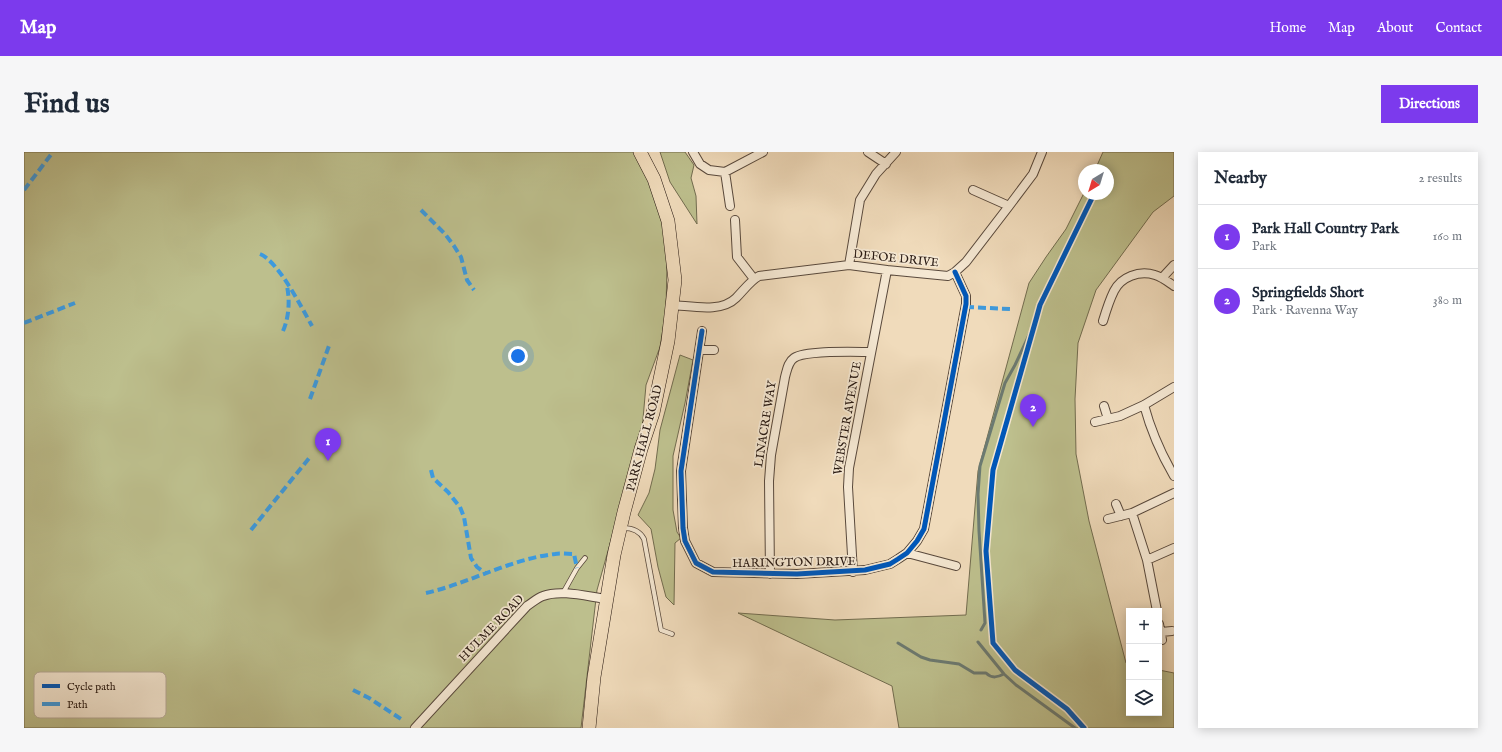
<!DOCTYPE html>
<meta charset="utf-8">
<style>
body{margin:0;font-family:"IM FELL English",serif;background:#f6f6f7;color:#1f2937}
.controls{position:absolute;right:12px;bottom:12px;display:grid;overflow:hidden;border-radius:0px;box-shadow:0 2px 10px #0003}
.controls button{width:36px;height:36px;display:grid;place-items:center;padding:0;border:0;border-bottom:1px solid #e0e1e3;background:#fff;color:#1f2937;font:20px sans-serif}
.compass{position:absolute;left:1054px;top:12px;width:36px;height:36px;border-radius:50%;background:#fff;box-shadow:0 2px 10px #0003;rotate:218deg}
.you{position:absolute;left:494px;top:204px;width:14px;height:14px;margin:-10px;border:3px solid #fff;border-radius:50%;background:#1a73e8;box-shadow:0 0 0 6px #1a73e833}
.badge{display:grid;place-items:center;width:26px;height:26px;border-radius:50%;background:#7c3aed;color:#fff;font-size:13px;font-weight:700}
.pin{position:absolute;translate:-50% -33px;filter:drop-shadow(0 1px 2px #0008)}
.pin::after{content:'';position:absolute;top:21px;width:14px;height:12px;background:inherit;clip-path:polygon(0 0,100% 0,50% 100%)}
.list{margin:0;padding:0;list-style:none}
h2{display:flex;justify-content:space-between;align-items:center;height:52px;margin:0;padding:0 16px;font-size:17px}
h2 small{font-size:13px;font-weight:400;color:#747a83}
.list li{display:grid;grid-template-columns:26px 1fr auto;gap:12px;align-items:center;box-sizing:border-box;height:64px;padding:0 16px;border-top:1px solid #e0e1e3}
.list b{display:block;font-size:15px;white-space:nowrap}
.list p{margin:0;font-size:13px;white-space:nowrap;color:#747a83}
.list em{font-size:13px;font-style:normal;color:#747a83}
.icon{flex:none;width:22px;height:22px;fill:none;stroke:currentColor;stroke-width:2;stroke-linecap:round;stroke-linejoin:round}
.map{position:relative;flex:none;width:1150px;height:576px;overflow:hidden;border-radius:0px}
header{display:flex;align-items:center;gap:24px;box-sizing:border-box;height:56px;padding:0 20px;background:#7c3aed;color:#fff}
header strong{font-size:19px}
nav{display:flex;gap:22px;margin-inline-start:auto;font-size:14px}
.intro{display:flex;align-items:center;justify-content:space-between;box-sizing:border-box;height:96px;padding:0 24px}
h1{margin:0;font-size:28px}
.button{padding:10px 18px;border-radius:0px;background:#7c3aed;color:#fff;font-size:14px;font-weight:700}
main{display:flex;gap:24px;padding:0 24px}
aside{flex:1;background:#fff;border-radius:0px;box-shadow:0 2px 10px #0003}
.map>svg:first-child{display:block}
.green{fill:#bdbf8d;stroke:#726c4f}
.lines{fill:none;stroke-linecap:round;stroke-linejoin:round}
.stream{stroke:#6c7a71;stroke-width:3}
.service-casing{stroke:#59493c;stroke-width:5.5}
.minor-casing{stroke:#59493c;stroke-width:10}
.primary-casing{stroke:#271811;stroke-width:14}
.service{stroke:#f5e8d3;stroke-width:4}
.minor{stroke:#f5e8d3;stroke-width:8}
.primary{stroke:#f0dbbb;stroke-width:13}
.quiet{stroke:#3d9ade;stroke-width:4;stroke-dasharray:8 4;stroke-linecap:butt}
.cycleway-casing{stroke:#f5e8d3;stroke-width:8}
.cycleway{stroke:#0057b8;stroke-width:5}
.labels{text-anchor:middle;stroke-width:3.5;stroke-linejoin:round;paint-order:stroke}
.street-label{font-size:12px;fill:#271811;stroke:#f5e8d3}
.key{fill:#f5e8d3;stroke:#b7aa99;stroke-width:1}
.key-label{font-size:11px;fill:#271811}
</style>
<header>
<strong>Map</strong>
<nav><a>Home</a><a>Map</a><a>About</a><a>Contact</a></nav>
</header>
<div class="intro"><h1>Find us</h1><a class="button">Directions</a></div>
<main>
<div class="map">
<svg width="1150" height="576" viewBox="0 0 1150 576">
<rect width="100%" height="100%" fill="#f0dbbb"/>
<filter id="stains"><feTurbulence type="fractalNoise" baseFrequency=".005" numOctaves="4"/><feColorMatrix values="0 0 0 0 .2 0 0 0 0 .09 0 0 0 0 .02 0 0 0 .5 -.17"/></filter>
<radialGradient id="worn" r=".72"><stop offset=".6" stop-color="#630" stop-opacity="0"/><stop offset="1" stop-color="#630" stop-opacity=".3"/></radialGradient>
<path class="green" d="M0,0H609L621,20L633,50L640,80L643,110L642,158L636,195L622,233L618,278L573,438L557,576H0Z
M636,0H661L670,13L667,26L672,44L673,72L646,30Z
M1079,0H1150V44L1129,60L1072,138L1054,191L1051,247L1052,302L1065,369L1102,511L1105,512V561H1135V518L1150,521V576H875L868,534L714,461L811,468L942,463L954,319L1005,131L1022,105L1042,77L1060,41V42H1084V18H1071Z
M656,203L669,208L661,251L649,304V358L653,380L657,386L651,391L650,453L642,445L634,415L627,377L614,363L625,341L631,317L636,278Z"/>
<g class="lines">
<path class="stream" d="M1014,160C1021,138 1032,109 1047,92
M957,478L961,471L955,379L954,342L956,314L981,231L991,213L1006,181
M954,490L980,522L992,533L1051,576
M874,491L897,505L906,508L935,512L950,521H962C968,527 974,525 980,522"/>
<g class="service-casing">
<path id="service" d="M599,376C608,376 616,379 620,387L637,478L648,482
M539,441L553,416L561,406"/>
</g>
<g class="minor-casing">
<path id="minor" d="M669,0L676,12L685,18L701,20L739,0
M844,0L862,12
M701,20L706,54
M949,38L985,54
M711,68L713,105L730,127
M825,113L836,48L852,22L872,0
M1138,126L1150,113
M648,153C668,154 697,161 712,146C720,138 726,129 735,124L825,113L863,118L924,124L931,120L942,110L985,54L1009,22L1018,0
M1079,169C1082,159 1085,149 1090,139C1097,125 1115,118 1131,123C1138,125 1144,130 1150,134
M678,179L657,319L659,376L661,389L672,411L689,420L773,422L841,418L866,412L874,407L883,401L893,389L900,377L942,152V144L931,120
M676,198H690
M1120,253C1127,279 1136,300 1150,324
M1080,254L1084,267
M1071,270L1096,264L1120,253L1150,235
M1092,352L1097,364
M1084,367L1108,361
M883,401L932,414
M1123,408L1150,396
M829,420L824,335L825,316L863,118
M746,422L745,329L747,303L761,225C763,218 764,210 770,206C782,198 831,200 847,200
M1133,459L1123,408L1108,361L1150,341
M1135,472L1138,488
M1137,480L1148,479
M391,576L503,454C508,451 513,446 519,444C537,437 565,445 583,447"/>
</g>
<g class="primary-casing">
<path id="primary" d="M565,576L570,525L590,403L600,360L617,297L629,261L635,232L644,189L651,128L644,69L630,27L616,0"/>
</g>
<use href="#service" class="service"/>
<use href="#minor" class="minor"/>
<use href="#primary" class="primary"/>
<path class="quiet" d="M0,38L29,0
M397,58L421,82L430,94L437,105L443,128L450,138
M236,102C254,109 278,156 288,174
M942,155L986,157
M0,171L51,151
M259,179C265,165 266,149 263,134
M286,247L306,191
M407,318L409,326L424,340L436,355L440,365L447,406L453,415L461,421
M227,378L286,305
M402,441C446,431 486,407 531,402C537,401 544,402 550,402L553,416
M329,538L345,546L377,567"/>
<g class="cycleway-casing">
<path id="cycleway" d="M678,179L657,319L659,376L661,389L672,411L689,420L773,422L841,418L866,412L874,407L883,401L893,389L900,377L942,152V144L931,120
M1060,576L1043,557L991,518L969,491L962,399L969,318L1013,164L1016,153L1070,42"/>
</g>
<use href="#cycleway" class="cycleway"/>
</g>
<g class="labels">
<g class="street-label">
<text transform="translate(872 106) rotate(6)" y="4">DEFOE DRIVE</text>
<text transform="translate(823 266) rotate(-80)" y="4">WEBSTER AVENUE</text>
<text transform="translate(741 272) rotate(-81)" y="4">LINACRE WAY</text>
<text transform="translate(620 286) rotate(-75)" y="4">PARK HALL ROAD</text>
<text transform="translate(770 410) rotate(-1)" y="4">HARINGTON DRIVE</text>
<text transform="translate(467 476) rotate(-46)" y="4">HULME ROAD</text>
</g>
</g>
<rect x="10" y="520" width="132" height="46" rx="6" class="key"/>
<rect x="18" y="532" width="18" height="4" fill="#0057b8"/>
<rect x="18" y="550" width="18" height="4" fill="#3d9ade"/>
<g class="key-label">
<text x="43" y="538">Cycle path</text>
<text x="43" y="556">Path</text>
</g>
<rect width="100%" height="100%" filter="url(#stains)"/>
<rect width="100%" height="100%" fill="url(#worn)"/>
</svg>
<div class="controls">
<button>+</button>
<button>−</button>
<button><svg class="icon" aria-label="layers" viewBox="0 0 24 24"><path d="M12 4l9 5-9 5-9-5zM3 14l9 5 9-5"/></svg></button>
</div>
<svg class="compass" viewBox="-18 -18 36 36"><path d="M0-13l5 13h-10z" fill="#e53935"/><path d="M0 13l5-13h-10z" fill="#747a83"/></svg>
<div class="you"></div>
<div class="pin badge" style="left:304px;top:309px">1</div>
<div class="pin badge" style="left:1009px;top:275px">2</div>
</div>
<aside>
<h2>Nearby<small>2 results</small></h2>
<ul class="list">
<li><span class="badge">1</span><div><b>Park Hall Country Park</b><p>Park</p></div><em>160 m</em></li>
<li><span class="badge">2</span><div><b>Springfields Short</b><p>Park · Ravenna Way</p></div><em>380 m</em></li>
</ul>
</aside>
</main>
